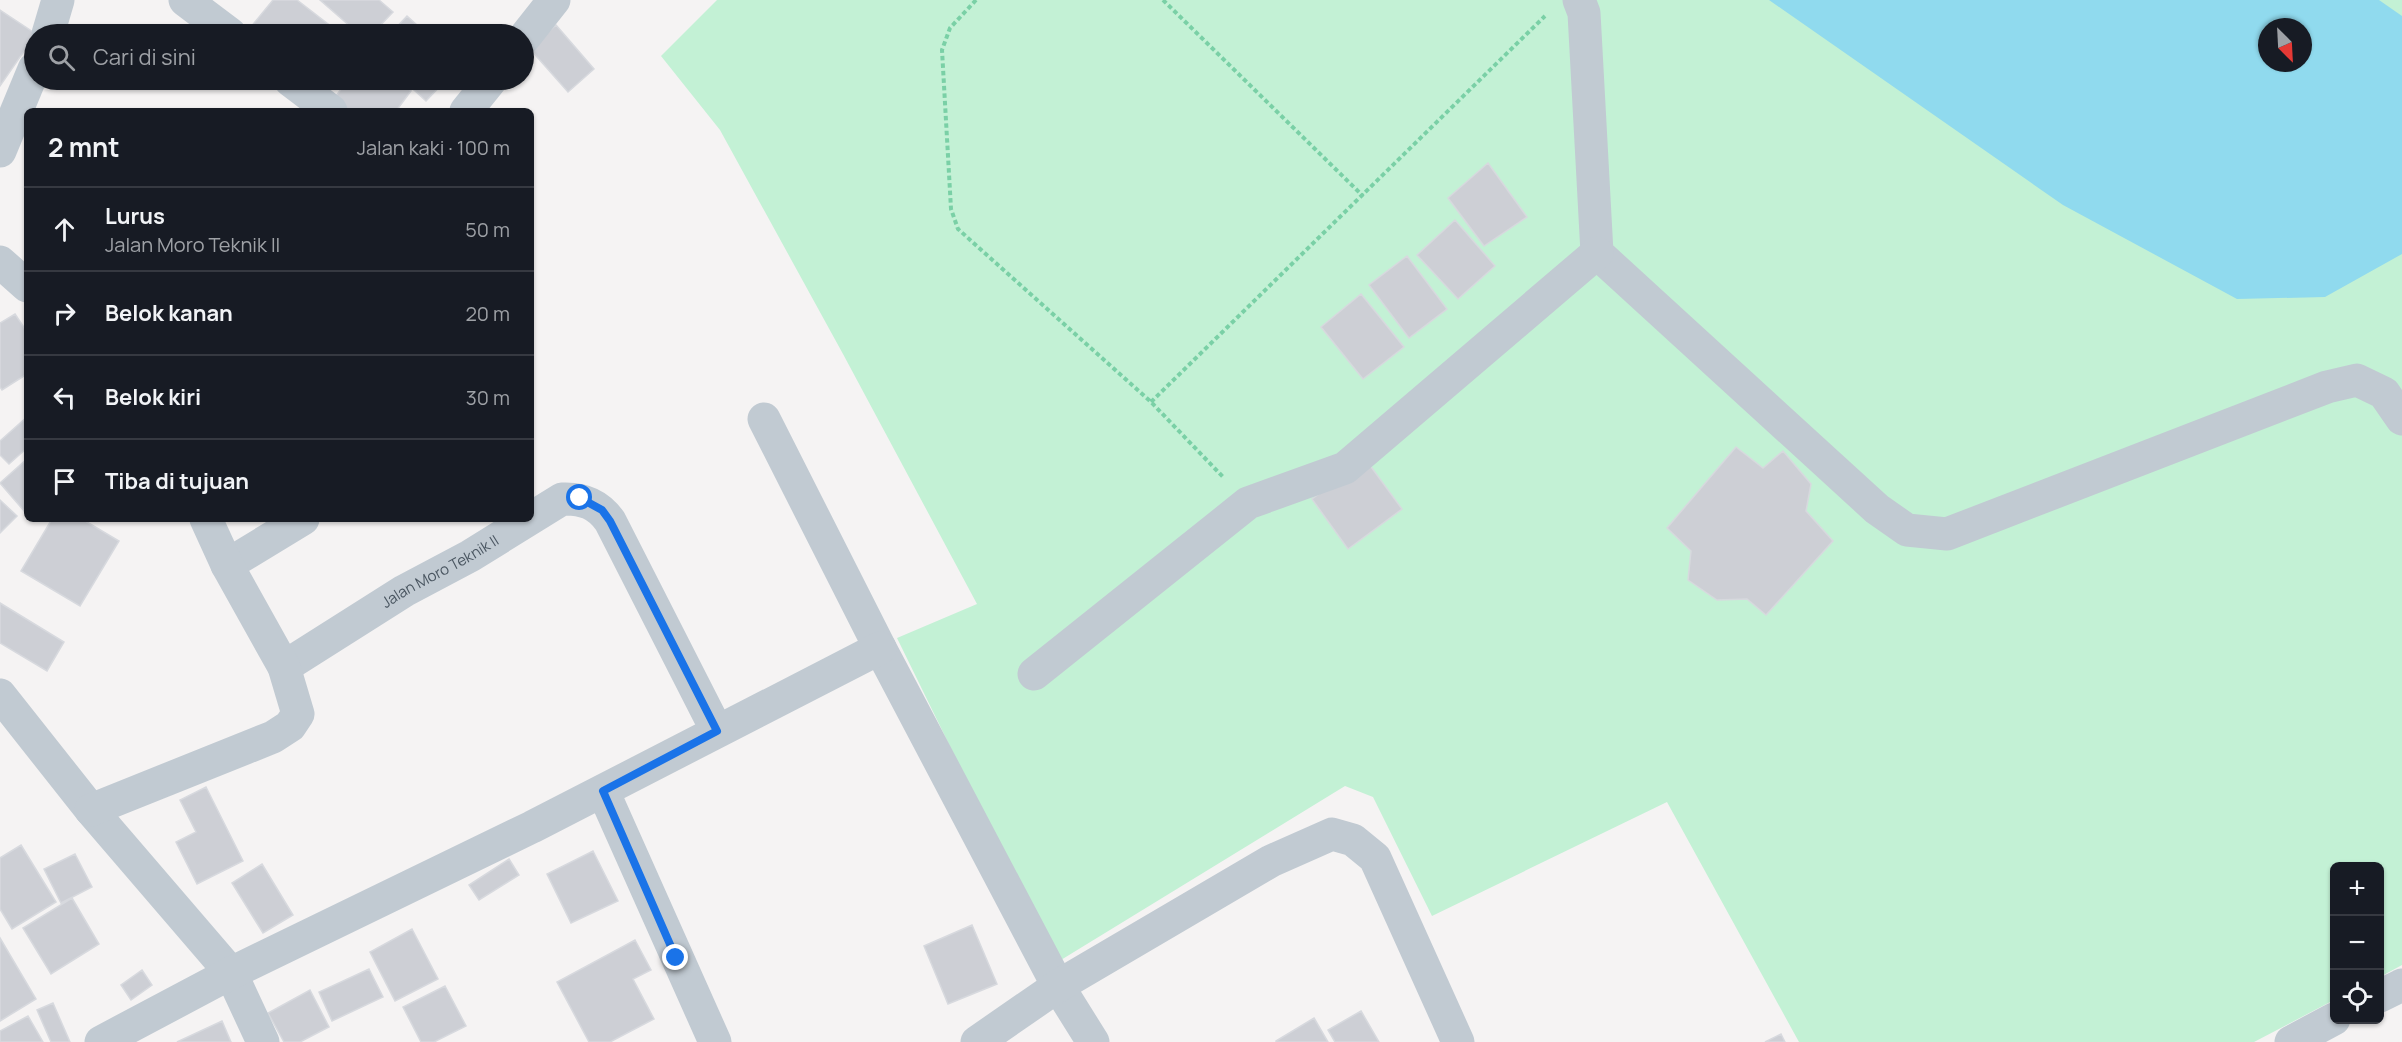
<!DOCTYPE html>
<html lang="id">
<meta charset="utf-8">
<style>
body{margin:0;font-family:Manrope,sans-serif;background:#20242c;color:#f1f3f6}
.controls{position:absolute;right:18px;bottom:18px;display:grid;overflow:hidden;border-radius:9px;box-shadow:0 2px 4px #0004}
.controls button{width:54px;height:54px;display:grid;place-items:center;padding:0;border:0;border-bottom:2px solid #363941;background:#171b24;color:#f1f3f6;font:30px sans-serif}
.compass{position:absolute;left:2258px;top:18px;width:54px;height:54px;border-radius:50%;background:#171b24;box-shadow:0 2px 4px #0004;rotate:156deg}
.stop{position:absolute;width:18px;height:18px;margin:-14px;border:4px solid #1a73e8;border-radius:50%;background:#fff}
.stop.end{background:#1a73e8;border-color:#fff;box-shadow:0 2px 6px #0008}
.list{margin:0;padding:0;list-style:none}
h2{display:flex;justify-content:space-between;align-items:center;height:78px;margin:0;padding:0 24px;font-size:26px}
h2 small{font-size:20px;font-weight:400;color:#9ea1a6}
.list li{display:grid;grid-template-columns:39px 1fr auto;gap:18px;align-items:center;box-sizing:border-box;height:84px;padding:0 24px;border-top:2px solid #363941}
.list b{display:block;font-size:22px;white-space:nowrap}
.list p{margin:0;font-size:20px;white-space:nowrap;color:#9ea1a6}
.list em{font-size:20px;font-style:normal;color:#9ea1a6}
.icon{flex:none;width:33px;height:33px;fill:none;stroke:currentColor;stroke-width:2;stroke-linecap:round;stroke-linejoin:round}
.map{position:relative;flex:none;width:2402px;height:1042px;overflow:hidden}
.search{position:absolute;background:#171b24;box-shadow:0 2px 4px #0004;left:24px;top:24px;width:510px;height:66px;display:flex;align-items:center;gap:15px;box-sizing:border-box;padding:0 21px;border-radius:33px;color:#9ea1a6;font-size:22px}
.panel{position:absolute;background:#171b24;box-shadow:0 2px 4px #0004;left:24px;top:108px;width:510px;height:414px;border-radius:9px}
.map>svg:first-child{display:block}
.green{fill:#c3f1d5;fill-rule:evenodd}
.water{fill:#90daee;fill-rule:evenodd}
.building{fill:#cdcfd5;stroke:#d7d9de;stroke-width:1.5}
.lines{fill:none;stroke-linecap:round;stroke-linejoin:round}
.path{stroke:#7ad0a6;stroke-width:4;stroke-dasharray:4.5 3;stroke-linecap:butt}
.minor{stroke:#c1cad2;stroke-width:33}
.route{stroke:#1a73e8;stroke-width:8}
.labels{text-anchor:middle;stroke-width:6;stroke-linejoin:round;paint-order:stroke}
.street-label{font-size:15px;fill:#4a5661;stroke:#fff}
</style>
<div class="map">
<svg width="2402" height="1042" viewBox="0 0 2402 1042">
<rect width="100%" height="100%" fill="#f5f3f3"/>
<path class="green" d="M717,0H2402V965L2380,977V866H2334V1000L2254,1042H1799L1667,802L1432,916L1373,797L1345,786L1056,963L897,638L977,604L843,354L720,130L661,56ZM2267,27H2303V63H2267Z"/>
<path class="water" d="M1769,0H2379L2402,16V254L2325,297L2237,299L2063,205ZM2267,27H2303V63H2267Z"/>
<path class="building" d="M273,0H297L341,34H245Z
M320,0H379L393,12L372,34H359Z
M0,10L36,34L0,86Z
M407,16L427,34H390Z
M556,25L594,69L568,92L530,49Z
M299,80H330L318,95Z
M348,80H396L411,91L396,111H345L332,101Z
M403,80H446L426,101Z
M1488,163L1527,217L1484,246L1448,198Z
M1455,220L1495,266L1458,299L1417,255Z
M1407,256L1447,309L1409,338L1369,285Z
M1361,294L1404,347L1363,379L1321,327Z
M15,314L27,332V374L2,390L0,387V323Z
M27,417V448L9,464L0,455V441Z
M1736,447L1763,468L1783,451L1811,484L1806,511L1833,541L1766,615L1747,599L1717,600L1688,580L1691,551L1667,528Z
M27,459V511L25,512L0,483Z
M1366,460L1402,509L1348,549L1312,499Z
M0,500L17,516L0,533Z
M52,519H82L119,541L80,606L21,571Z
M0,603L64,642L47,671L0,643Z
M206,787L243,861L197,884L176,842L196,832L180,800Z
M21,845L56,902L12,929L0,909V858Z
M593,851L618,901L571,923L547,874Z
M75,854L92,887L61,903L44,869Z
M509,859L519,875L479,900L469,885Z
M262,864L293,915L263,933L232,883Z
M72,898L99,944L51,974L23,928Z
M972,925L997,984L948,1004L924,946Z
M412,929L438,979L395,1001L370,952Z
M0,938L36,999L0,1021Z
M635,940L651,970L633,979L654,1019L610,1042H589L557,982Z
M369,969L383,997L332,1021L319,992Z
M142,970L152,985L131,1000L121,985Z
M445,986L466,1026L434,1042H421L403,1007Z
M310,990L329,1027L300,1042H284L268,1013Z
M53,1003L70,1042H51L37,1010Z
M1361,1011L1379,1042H1335L1328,1030Z
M28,1016L43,1042H0V1031Z
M1314,1018L1328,1042H1276V1041Z
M222,1021L231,1042H177Z
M1781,1034L1785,1042H1765Z"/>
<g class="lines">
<path class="path" d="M976,0L950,28L942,50L951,209L958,229L1151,402L1223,477
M1163,0L1363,196
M1151,402L1545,16"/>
<g class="minor">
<path d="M185,0L230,34"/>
<path d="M1579,0L1584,13L1597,253L1877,509L1907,530L1947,534L2327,387L2357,380L2384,393L2402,419"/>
<path d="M48,34L58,0"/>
<path d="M524,38L554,0"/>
<path d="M290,80L331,111"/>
<path d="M466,111L491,80"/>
<path d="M0,151L34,69"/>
<path d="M0,262L27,286"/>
<path d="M764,419L880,648L1058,986L1093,1042"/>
<path d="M227,565L303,519"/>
<path id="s1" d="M284,667L404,591L470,556L562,499C583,498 598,504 610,521L717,731"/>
<path d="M1034,674L1248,503L1345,468L1597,253"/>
<path d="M0,695L91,810L231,973L263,1042"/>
<path d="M603,791L715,1042"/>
<path d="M91,810L273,737L290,726L298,714L284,667L227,565L206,519"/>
<path d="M2380,996L2402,985"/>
<path d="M101,1042L231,973L532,827L880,648"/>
<path d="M977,1042L1058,986L1271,861L1332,834L1353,840L1375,858L1458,1042"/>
<path d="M2291,1042L2334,1019"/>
</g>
</g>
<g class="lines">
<path class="route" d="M580,498L602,510L610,521L717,731L603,791L676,958"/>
</g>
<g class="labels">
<g class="street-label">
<text dy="5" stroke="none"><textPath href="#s1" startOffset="183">Jalan Moro Teknik II</textPath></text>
</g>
</g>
</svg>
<div class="controls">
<button>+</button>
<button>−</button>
<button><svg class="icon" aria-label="locate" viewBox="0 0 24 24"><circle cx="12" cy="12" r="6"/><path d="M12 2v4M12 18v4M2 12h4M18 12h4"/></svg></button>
</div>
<svg class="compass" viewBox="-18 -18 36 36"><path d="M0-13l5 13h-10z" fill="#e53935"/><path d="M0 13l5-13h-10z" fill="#9ea1a6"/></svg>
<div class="stop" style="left:580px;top:498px"></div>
<div class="stop end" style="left:676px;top:958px"></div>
<div class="search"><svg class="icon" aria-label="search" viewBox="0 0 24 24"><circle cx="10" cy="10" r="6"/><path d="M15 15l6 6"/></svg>Cari di sini</div>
<section class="panel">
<h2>2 mnt<small>Jalan kaki · 100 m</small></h2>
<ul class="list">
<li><svg class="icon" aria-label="ahead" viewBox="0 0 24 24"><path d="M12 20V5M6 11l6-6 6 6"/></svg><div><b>Lurus</b><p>Jalan Moro Teknik II</p></div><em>50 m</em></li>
<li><svg class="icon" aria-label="right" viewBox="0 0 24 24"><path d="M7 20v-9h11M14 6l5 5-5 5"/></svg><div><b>Belok kanan</b></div><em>20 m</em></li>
<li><svg class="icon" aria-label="left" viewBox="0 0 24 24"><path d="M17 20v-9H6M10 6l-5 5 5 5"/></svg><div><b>Belok kiri</b></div><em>30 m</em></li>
<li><svg class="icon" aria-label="arrive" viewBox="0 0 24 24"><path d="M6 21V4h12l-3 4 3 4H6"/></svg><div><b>Tiba di tujuan</b></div></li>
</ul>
</section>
</div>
